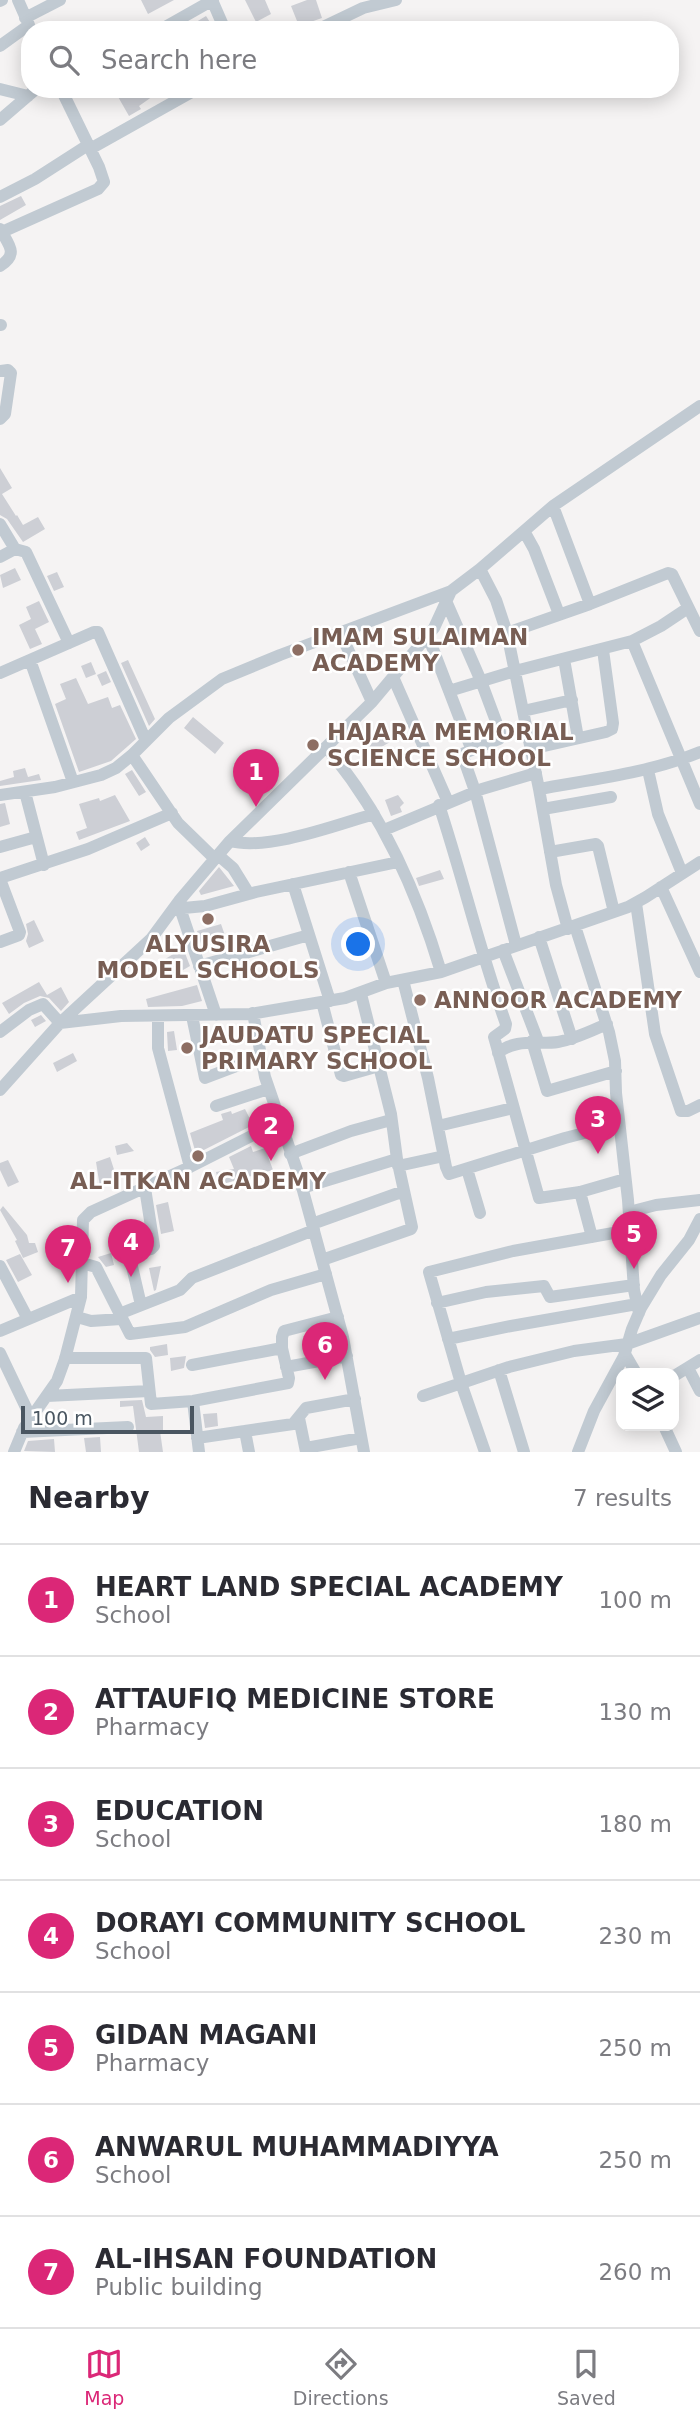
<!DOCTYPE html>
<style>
body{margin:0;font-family:"DejaVu Sans",sans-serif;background:#f2f2f3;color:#2b2b33}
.controls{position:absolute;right:21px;bottom:21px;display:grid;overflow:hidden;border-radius:14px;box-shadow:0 4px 18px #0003}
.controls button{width:63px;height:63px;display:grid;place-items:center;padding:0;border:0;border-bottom:2px solid #e1e1e2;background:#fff;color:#2b2b33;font:35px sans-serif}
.scale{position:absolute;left:21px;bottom:18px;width:173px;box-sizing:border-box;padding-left:7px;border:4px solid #4a5661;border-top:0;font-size:19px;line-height:24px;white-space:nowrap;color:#4a5661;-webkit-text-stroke:5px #fff;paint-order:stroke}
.you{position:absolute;left:359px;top:945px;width:24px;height:24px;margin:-18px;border:5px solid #fff;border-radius:50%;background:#1a73e8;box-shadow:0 0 0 10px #1a73e833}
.badge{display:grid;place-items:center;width:46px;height:46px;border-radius:50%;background:#db2777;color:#fff;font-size:23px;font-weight:700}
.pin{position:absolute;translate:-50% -58px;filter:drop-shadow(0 2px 4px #0008)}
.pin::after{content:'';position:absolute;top:37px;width:24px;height:21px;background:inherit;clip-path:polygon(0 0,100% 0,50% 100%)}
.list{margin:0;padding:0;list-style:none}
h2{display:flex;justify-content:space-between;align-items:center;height:91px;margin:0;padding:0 28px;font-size:30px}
h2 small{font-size:23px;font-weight:400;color:#7c7c81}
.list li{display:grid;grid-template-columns:46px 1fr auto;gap:21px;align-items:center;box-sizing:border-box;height:112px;padding:0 28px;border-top:2px solid #e1e1e2}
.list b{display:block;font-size:26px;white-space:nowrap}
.list p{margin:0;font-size:23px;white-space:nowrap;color:#7c7c81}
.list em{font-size:23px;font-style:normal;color:#7c7c81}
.icon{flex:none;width:38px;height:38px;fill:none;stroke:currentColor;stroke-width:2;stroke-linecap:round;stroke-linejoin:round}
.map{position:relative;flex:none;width:700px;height:1452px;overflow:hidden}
.search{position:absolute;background:#fff;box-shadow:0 4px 18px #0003;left:21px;right:21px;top:21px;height:77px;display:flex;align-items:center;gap:18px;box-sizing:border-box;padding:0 24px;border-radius:28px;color:#7c7c81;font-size:26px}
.sheet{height:875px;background:#fff}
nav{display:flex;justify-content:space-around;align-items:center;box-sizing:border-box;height:98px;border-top:2px solid #e1e1e2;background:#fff;font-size:19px;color:#7c7c81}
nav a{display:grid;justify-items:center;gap:4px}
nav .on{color:#db2777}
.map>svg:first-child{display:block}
.building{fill:#cdcfd5}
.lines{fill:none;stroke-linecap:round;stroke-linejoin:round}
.minor{stroke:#c1cad2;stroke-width:12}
.education-dot{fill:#8d6e63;stroke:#fff;stroke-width:2.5}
.labels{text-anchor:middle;stroke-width:5;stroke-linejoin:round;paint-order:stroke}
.education-label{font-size:23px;font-weight:bold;fill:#785e54;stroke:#fff;text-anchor:start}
</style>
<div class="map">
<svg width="700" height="1452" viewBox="0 0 700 1452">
<rect width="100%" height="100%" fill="#f5f3f3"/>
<path class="building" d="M141,0H174L148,14Z
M245,0H265L271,14L256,22Z
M307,0H316L322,18L299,26L291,6Z
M206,16L215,30H183Z
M127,89H163L139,106L141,109L129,116L117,95Z
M21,196L26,205L0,220V206Z
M0,468L12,488L2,494L16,516L17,515L23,525L38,517L45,529L23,542L7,519L0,515Z
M15,568L21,580L3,588L0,575Z
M57,572L64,587L54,591L47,576Z
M39,601L49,622L35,629L42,644L30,649L19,625L31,619L26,607Z
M128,660L155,719L149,726L121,663Z
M91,662L96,674L86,678L81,666Z
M106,671L111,682L102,686L97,675Z
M76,678L88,704L108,697L112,708L120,705L136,739L111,761L79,772L55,704L66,699L60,684Z
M193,717L224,743L215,754L184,728Z
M383,731L390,742L373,752L367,741Z
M25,768L28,777L39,774L41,780L0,786V781L14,777L13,771Z
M132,770L146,792L139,796L125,774Z
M115,795L130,821L79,840L76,832L87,828L79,804L99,798L100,801Z
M398,795L404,803L400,807L402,812L391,816L385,800Z
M5,803L10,824L0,827V804Z
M145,837L150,845L141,851L136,843Z
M219,867L234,886L201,895L199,891Z
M440,870L444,879L419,886L416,878Z
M34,920L44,941L29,948L26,941L28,934L26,924Z
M221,924L228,944L213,949L211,944L202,947L197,931Z
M183,948L190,966L171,977L162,961Z
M39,982L47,995L61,987L69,1002L61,1011L49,998L40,996L24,1003L9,1014L2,1003Z
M197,985L202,1001L182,1006L148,1007L146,999Z
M41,1015L46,1021L35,1027L31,1020Z
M174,1031L177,1050L168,1051L167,1032Z
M73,1053L77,1061L57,1072L53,1063Z
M245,1109L253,1125L196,1154L190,1133L223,1120L221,1114L231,1111L232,1114Z
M127,1143L134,1151L117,1155L115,1146Z
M251,1146L253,1152L265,1148L273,1170L219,1185L216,1172L234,1169L229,1157Z
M110,1157L118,1182L100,1187L96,1162Z
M8,1160L19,1182L8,1187L0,1170V1163Z
M168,1202L174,1231L161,1234L156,1205Z
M3,1206L27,1235L29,1243H35L38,1252L23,1258L15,1241L17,1240L0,1210Z
M72,1229L74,1242L56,1246L52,1231Z
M111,1253L114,1265L106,1267L98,1257Z
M20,1254L32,1275L18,1282L6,1260Z
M161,1266L156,1290L154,1291L149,1268Z
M167,1344L168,1355L155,1357L150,1350V1347Z
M186,1356L184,1368L171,1371L170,1358Z
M142,1400L146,1417L163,1416V1431H160L163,1452H139L133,1406L120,1407V1401Z
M217,1413L218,1426L205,1428L203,1414Z
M100,1437L101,1452H86L84,1438Z
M54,1439L55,1452L24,1451L28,1441Z"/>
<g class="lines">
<path class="minor" d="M18,0L29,25
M212,0L225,30
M0,1L2,0
M25,18L60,0
M160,30L213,0
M317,30L363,8L396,0
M0,46L29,25
M0,89L28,96
M0,120L36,89
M90,149L197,89
M0,197L35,179L88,145
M0,229C9,245 19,254 0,266
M2,232L98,189L104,182L99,167L61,89
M0,325H1
M0,371L8,370L11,373L5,414L0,419
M553,506L590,604
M0,524L15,549
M524,531L534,549L559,614
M0,557L15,549L26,552L69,643
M480,569L496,600L507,633L539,789L556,885L568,929
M446,601L481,681L500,732L499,739L462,754L475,791L516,945
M340,632L372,702
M507,633L590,604L668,573L672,574L700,631
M428,636L471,748
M632,641L700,804
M564,659L578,738
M30,660L73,782
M0,673L94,632H98L146,741
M393,677L448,802
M449,691L515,671L632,641L661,626L688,608
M523,711L572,700
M326,747C381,811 417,892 441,972
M531,749L606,732L612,729L613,723L603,650
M132,755L178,823L215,859
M648,770L658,814L682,873
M539,789C594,779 649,773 700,752
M25,792L44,865
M0,795L55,787L101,775L116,768L132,755L169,718L222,679L280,655L451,591L480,569L553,506L700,406
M439,805C463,878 480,952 506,1024L505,1029L494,1037L539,1198L580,1192L625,1179
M543,809L611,797
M384,830L482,789L536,773
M230,841C268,851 336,825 374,814
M0,847L36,837
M550,852L596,844L598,846L614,912
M218,855L233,868L249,894
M349,872L386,983
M0,878L88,849L172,813
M0,879L20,932L19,935L0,942
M293,884L330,1001
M661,887L700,972
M636,903L655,1034L681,1111H688L700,1105
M180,908L216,1015
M173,909L205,906L256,892L398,862
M575,926L609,1032L615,1061L616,1093L628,1200L634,1290L639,1313
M539,937L572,1039
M503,950L538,1041
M199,966L309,935
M403,980L428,1078L446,1167L449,1174L565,1138L619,1124
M322,1002L341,1075L344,1076L379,1066
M253,1013L265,1077L299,1176L343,1337L364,1452
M158,1016V1048L190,1167
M192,1016L205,1078L260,1057
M0,1032L29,1010L43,1004L60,1023L121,1016L250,1014L345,998L386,983L441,972L628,907L646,897L700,862
M532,1041L547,1091L616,1071
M498,1053C515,1038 539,1045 558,1042C575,1039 591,1031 607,1024
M0,1090L60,1023L151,939L179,901L230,841L372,702L434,628L451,591
M216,1106L268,1089
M438,1126L513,1108
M290,1154L351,1131L391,1120
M398,1166L444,1156
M467,1169L480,1213
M302,1188L397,1159
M580,1192L592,1237
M629,1212L656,1205L700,1200
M312,1224L404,1191
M322,1260L411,1229L412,1227L397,1159L391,1114L361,994
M82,1263L96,1267L130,1334L185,1327L271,1290L326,1274
M0,1266L28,1319
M437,1303L486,1292L544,1286L550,1297L634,1285
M141,1305L130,1258L132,1254L151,1249L154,1246L145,1188
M119,1314L180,1290L192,1278L314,1230
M77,1317L91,1321L121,1319
M0,1331L81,1297
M448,1339L511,1326L637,1304
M0,1353L31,1418
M625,1354L636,1373
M65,1358H146L151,1404L193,1401L288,1383L289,1378L282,1348
M192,1365L282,1348V1337L284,1331L338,1317
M286,1367L347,1356
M688,1368L700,1391
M499,1370L524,1452
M674,1376L700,1360
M47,1396L149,1391
M423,1396L509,1367L574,1351L627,1344L700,1318
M193,1401L199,1452
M299,1418L306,1452
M664,1426L676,1452
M245,1431L249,1452
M22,1432L128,1427
M197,1438L293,1424L306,1408L355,1399
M306,1448L361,1438
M14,1452L24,1428L57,1381L65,1359L81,1297L83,1220L91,1212L190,1167L279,1122
M485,1452L461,1383L429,1272L513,1251L630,1230
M578,1452L594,1411L624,1356L632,1329L641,1308L661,1275L689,1240L700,1219"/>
</g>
<g class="education-dot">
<circle cx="298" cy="650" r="7"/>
<circle cx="313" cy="745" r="7"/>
<circle cx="208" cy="919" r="7"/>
<circle cx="420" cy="1000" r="7"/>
<circle cx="187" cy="1048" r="7"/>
<circle cx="198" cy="1156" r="7"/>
</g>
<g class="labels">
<g class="education-label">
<text x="312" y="645">IMAM SULAIMAN<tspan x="312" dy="26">ACADEMY</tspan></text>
<text x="327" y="740">HAJARA MEMORIAL<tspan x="327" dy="26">SCIENCE SCHOOL</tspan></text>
<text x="208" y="952" text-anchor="middle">ALYUSIRA<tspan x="208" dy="26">MODEL SCHOOLS</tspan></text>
<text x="434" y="1008">ANNOOR ACADEMY</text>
<text x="201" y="1043">JAUDATU SPECIAL<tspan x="201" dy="26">PRIMARY SCHOOL</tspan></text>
<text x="198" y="1189" text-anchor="middle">AL-ITKAN ACADEMY</text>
</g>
</g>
</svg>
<div class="controls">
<button><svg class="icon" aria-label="layers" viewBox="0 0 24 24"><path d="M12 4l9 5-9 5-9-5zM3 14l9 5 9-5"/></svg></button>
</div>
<div class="scale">100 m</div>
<div class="you"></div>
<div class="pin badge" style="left:256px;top:807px">1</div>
<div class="pin badge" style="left:271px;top:1161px">2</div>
<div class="pin badge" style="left:598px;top:1154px">3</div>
<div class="pin badge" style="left:131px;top:1277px">4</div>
<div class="pin badge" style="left:634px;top:1269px">5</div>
<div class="pin badge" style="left:325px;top:1380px">6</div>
<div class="pin badge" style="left:68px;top:1283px">7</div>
<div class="search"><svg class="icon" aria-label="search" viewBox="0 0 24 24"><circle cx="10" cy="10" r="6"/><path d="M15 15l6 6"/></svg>Search here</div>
</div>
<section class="sheet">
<h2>Nearby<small>7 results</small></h2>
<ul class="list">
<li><span class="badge">1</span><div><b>HEART LAND SPECIAL ACADEMY</b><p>School</p></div><em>100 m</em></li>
<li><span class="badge">2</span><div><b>ATTAUFIQ MEDICINE STORE</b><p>Pharmacy</p></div><em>130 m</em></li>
<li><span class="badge">3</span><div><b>EDUCATION</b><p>School</p></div><em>180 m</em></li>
<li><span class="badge">4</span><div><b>DORAYI COMMUNITY SCHOOL</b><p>School</p></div><em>230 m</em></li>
<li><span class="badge">5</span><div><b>GIDAN MAGANI</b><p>Pharmacy</p></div><em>250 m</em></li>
<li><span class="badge">6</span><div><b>ANWARUL MUHAMMADIYYA</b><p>School</p></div><em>250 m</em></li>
<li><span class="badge">7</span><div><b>AL-IHSAN FOUNDATION</b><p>Public building</p></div><em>260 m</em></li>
</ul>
</section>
<nav>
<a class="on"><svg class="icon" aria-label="map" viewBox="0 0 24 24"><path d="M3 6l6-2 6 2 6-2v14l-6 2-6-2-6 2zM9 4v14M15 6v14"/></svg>Map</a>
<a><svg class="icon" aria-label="directions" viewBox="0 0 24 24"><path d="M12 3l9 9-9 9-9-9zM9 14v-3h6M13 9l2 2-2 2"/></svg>Directions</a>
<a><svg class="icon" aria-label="saved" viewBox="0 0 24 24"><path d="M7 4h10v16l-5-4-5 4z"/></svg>Saved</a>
</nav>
